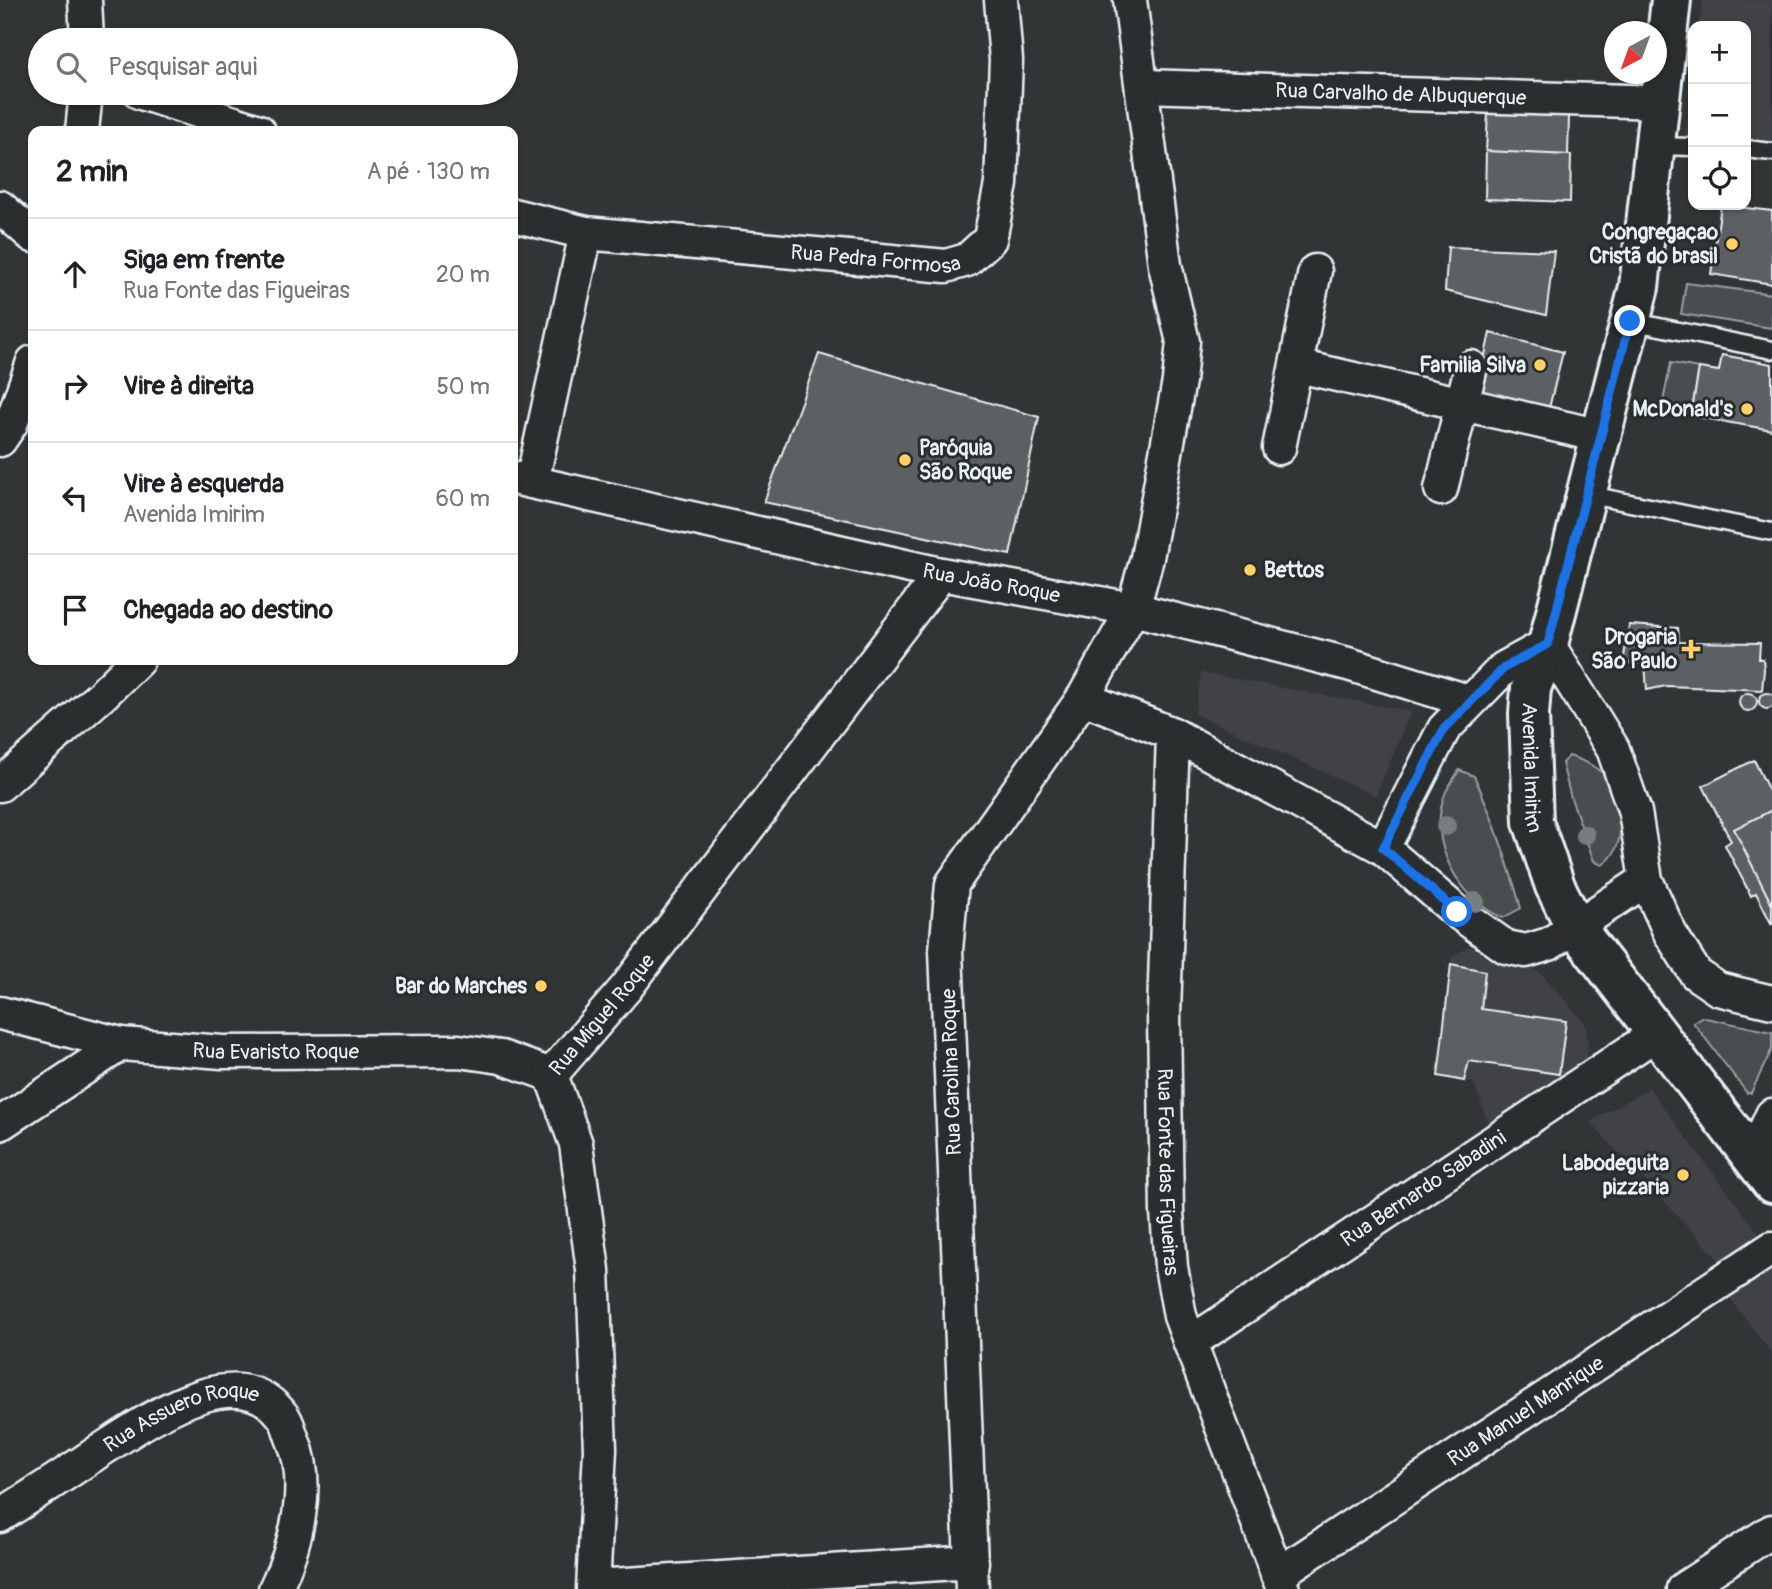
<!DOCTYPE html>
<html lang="pt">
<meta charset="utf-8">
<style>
body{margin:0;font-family:Pangolin,sans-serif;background:#f2f2f2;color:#202124}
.controls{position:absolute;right:21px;top:21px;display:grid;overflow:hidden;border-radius:14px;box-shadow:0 2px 5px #0004}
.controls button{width:63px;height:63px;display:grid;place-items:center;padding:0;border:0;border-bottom:2px solid #e0e0e0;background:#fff;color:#202124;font:35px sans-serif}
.compass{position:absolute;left:1604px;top:21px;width:63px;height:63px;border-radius:50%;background:#fff;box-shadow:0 2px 5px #0004;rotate:221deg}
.stop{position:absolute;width:21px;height:21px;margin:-16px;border:5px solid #1a73e8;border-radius:50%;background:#fff}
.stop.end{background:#1a73e8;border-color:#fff;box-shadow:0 2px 7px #0008}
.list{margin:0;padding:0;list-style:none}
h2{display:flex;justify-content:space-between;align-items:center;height:91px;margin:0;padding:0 28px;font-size:30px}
h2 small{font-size:23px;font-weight:400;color:#757577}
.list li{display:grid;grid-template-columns:46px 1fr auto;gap:21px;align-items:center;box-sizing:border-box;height:112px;padding:0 28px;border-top:2px solid #e0e0e0}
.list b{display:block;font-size:26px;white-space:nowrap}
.list p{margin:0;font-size:23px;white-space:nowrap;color:#757577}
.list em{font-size:23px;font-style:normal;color:#757577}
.icon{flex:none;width:38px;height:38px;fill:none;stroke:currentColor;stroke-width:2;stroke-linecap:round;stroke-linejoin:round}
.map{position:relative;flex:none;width:1772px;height:1589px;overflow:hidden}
.search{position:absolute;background:#fff;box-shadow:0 2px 5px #0004;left:28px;top:28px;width:490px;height:77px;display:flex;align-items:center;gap:18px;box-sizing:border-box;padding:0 24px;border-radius:38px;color:#757577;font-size:26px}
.panel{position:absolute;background:#fff;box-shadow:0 2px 5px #0004;left:28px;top:126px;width:490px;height:539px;border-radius:14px}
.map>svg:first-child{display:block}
.built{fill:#3f4244}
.green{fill:#494d4f;stroke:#989fa4;stroke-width:2}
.building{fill:#5c6063;stroke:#e8f1f8;stroke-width:2}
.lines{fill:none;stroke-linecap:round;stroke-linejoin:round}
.service-casing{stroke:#e8f1f8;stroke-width:21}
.minor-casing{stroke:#e8f1f8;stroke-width:37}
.primary-casing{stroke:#e8f1f8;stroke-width:44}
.service{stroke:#2a2d2e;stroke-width:16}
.minor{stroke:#2a2d2e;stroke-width:32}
.primary{stroke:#2a2d2e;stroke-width:38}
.tree{fill:#777d80}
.route{stroke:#1a73e8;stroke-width:9}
.poi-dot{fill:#ffd166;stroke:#2a2d2e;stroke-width:2.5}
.labels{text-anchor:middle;stroke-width:6;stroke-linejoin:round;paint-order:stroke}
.street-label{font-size:21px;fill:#e8f1f8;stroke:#2a2d2e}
.poi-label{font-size:21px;font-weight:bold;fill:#e8f1f8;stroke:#2a2d2e;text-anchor:end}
</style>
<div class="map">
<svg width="1772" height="1589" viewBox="0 0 1772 1589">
<rect width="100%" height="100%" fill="#323536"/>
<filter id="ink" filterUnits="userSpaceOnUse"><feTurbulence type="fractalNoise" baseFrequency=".0143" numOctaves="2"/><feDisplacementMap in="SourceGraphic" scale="14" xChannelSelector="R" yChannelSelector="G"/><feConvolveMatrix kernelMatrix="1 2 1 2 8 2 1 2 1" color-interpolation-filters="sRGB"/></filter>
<g filter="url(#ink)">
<path class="built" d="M1703,0H1772V162L1746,158V26H1699Z
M1693,71V150L1683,149Z
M1201,673L1411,711L1376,796L1195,714Z
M1469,946L1541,973L1585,1023L1588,1043L1586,1066L1491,1131L1474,1083L1438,1076L1452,957Z
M1649,1088L1763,1239L1723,1264L1590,1122Z
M1772,1264V1354L1729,1297Z"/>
<path class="green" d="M1686,283L1772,294V328L1681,314Z
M1671,363L1699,368L1691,416L1661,411Z
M1569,756C1586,761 1605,771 1614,787C1625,809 1625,851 1602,865L1594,861L1571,798L1562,763Z
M1459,770L1474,776C1494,818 1508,863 1521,908L1503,918C1459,899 1426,842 1445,794C1448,786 1455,778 1459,770Z
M1701,1017L1772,1032V1049L1751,1093H1747L1693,1022Z"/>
<path class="building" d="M1488,113L1569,116L1568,155L1486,151Z
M1486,151L1571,155L1570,202L1485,199Z
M1721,205L1772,211V284L1711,274Z
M1448,247L1554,251L1546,315L1445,291Z
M1490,333L1563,352L1548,412L1476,394Z
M819,354L1039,417L1010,555L764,502Z
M1722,355L1772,364V430L1691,416L1699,368L1719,371Z
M1629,625L1678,628L1679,642L1760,643L1759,659H1763L1764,670L1762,690L1666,686L1647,690L1645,664L1623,663Z
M1739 702a9 9 0 1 1 18 0a9 9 0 1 1-18 0Z
M1759 701a8 8 0 1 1 16 0a8 8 0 1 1-16 0Z
M1754,760L1772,797V925L1756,893L1751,896L1725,845L1731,841L1703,786Z
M1770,811L1772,815V905L1734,829Z
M1451,964L1485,971L1481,1009L1566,1021L1559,1074L1469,1061L1464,1081L1438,1076Z"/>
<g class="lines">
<g class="service-casing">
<path id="service" d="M1656,146L1693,147
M1746,149L1772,152
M1630,321L1772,350
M1586,494L1772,532"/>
</g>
<g class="minor-casing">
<g id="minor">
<path d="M85,0L87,40"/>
<path id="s1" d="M1142,86L1660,102"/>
<path d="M141,93L259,131"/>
<path d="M82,131L86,93"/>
<path d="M0,207L33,236"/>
<path id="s2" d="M513,215L586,233L946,266L967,260L990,239L1001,184L1006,60L1001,0"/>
<path d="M1298,366L1601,436"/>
<path d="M0,440L11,424L33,362"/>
<path d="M1279,448L1315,271"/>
<path id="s3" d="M513,478L941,574L1133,609L1348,664L1468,701"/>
<path d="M532,482L586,233"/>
<path d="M1441,489L1471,367"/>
<path d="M1083,698L1173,734L1383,848L1457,912L1506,947L1526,951L1549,944L1646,880"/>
<path id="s4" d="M1173,734L1164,1014L1167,1212L1171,1267L1180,1316L1283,1589"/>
<path d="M0,785L103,694L138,660"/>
<path d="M1383,848L1444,729L1504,668L1548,644L1613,749L1635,812L1646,880L1670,933L1696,974L1718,989L1772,1002"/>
<path id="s5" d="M0,1013L121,1044L222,1052L459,1051L501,1057L551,1075"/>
<path id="s6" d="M551,1075L626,988L941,574"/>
<path d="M551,1075L576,1144L593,1270L600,1449L593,1589"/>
<path d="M0,1124L121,1044"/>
<path d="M1757,1164L1763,1135L1772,1115"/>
<path id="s7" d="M1190,1343L1656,1034"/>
<path id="s8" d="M0,1516C33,1495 66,1474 98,1452C143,1424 236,1353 283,1416C288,1422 290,1433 293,1440C312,1485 296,1547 275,1589"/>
<path id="s9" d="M1277,1575L1772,1248"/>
<path d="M595,1586L972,1562"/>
<path d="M972,1589L946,950L952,884L1083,698L1133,609L1147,558L1179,381L1183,342L1165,265L1130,0"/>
<path d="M1683,1589L1772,1531"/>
</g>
</g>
<g class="primary-casing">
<g id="primary">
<path id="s10" d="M1671,0L1639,287L1548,644L1531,688L1529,714L1533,822L1555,886L1576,928L1772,1183"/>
</g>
</g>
<use href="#service" class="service"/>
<use href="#minor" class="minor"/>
<use href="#primary" class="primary"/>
</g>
<g class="tree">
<circle cx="1446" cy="826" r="10"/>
<circle cx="1585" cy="835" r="10"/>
<circle cx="1475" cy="902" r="10"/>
</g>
</g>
<g class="lines" filter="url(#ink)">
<path class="route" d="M1457,912L1383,848L1444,729L1504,668L1548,644L1630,321"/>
</g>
<g class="poi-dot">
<circle cx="1732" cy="244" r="7"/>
<circle cx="1540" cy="365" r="7"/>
<circle cx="1747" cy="409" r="7"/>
<circle cx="905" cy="460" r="7"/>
<circle cx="1250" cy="570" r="7"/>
<path d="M1687.5 638.5h7v7h7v7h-7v7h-7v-7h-7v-7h7z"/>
<circle cx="541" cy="986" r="7"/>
<circle cx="1683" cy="1175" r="7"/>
</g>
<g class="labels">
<g class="street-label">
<text dy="7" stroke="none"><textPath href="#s1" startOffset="259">Rua Carvalho de Albuquerque</textPath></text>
<text dy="7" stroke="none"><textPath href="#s2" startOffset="366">Rua Pedra Formosa</textPath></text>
<text dy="7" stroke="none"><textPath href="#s3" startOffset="490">Rua João Roque</textPath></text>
<text dy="7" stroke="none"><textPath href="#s10" startOffset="784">Avenida Imirim</textPath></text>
<text dy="7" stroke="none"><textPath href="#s6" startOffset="79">Rua Miguel Roque</textPath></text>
<text dy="7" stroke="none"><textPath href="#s5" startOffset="280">Rua Evaristo Roque</textPath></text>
<text transform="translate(951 1072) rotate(-92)" y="7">Rua Carolina Roque</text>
<text dy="7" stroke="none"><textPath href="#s4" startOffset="438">Rua Fonte das Figueiras</textPath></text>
<text dy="7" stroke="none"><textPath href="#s7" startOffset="280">Rua Bernardo Sabadini</textPath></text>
<text dy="7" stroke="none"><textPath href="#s9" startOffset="298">Rua Manuel Manrique</textPath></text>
<text dy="7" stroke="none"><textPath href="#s8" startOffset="210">Rua Assuero Roque</textPath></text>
</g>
<g class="poi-label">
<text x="1718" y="239">Congregaçao<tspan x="1718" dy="24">Cristã do brasil</tspan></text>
<text x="1526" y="372">Familia Silva</text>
<text x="1733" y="416">McDonald's</text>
<text x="919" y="455" text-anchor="start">Paróquia<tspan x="919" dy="24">São Roque</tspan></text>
<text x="1264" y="577" text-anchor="start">Bettos</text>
<text x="1677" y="644">Drogaria<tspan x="1677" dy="24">São Paulo</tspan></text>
<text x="527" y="993">Bar do Marches</text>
<text x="1669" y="1170">Labodeguita<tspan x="1669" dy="24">pizzaria</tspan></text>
</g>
</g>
</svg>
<div class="controls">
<button>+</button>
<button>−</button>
<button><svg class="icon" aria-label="locate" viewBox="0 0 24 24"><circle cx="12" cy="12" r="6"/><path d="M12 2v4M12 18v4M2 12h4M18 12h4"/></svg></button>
</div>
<svg class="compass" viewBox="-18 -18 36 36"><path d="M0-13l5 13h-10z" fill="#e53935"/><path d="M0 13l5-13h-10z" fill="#757577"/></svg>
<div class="stop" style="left:1457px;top:912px"></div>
<div class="stop end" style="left:1630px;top:321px"></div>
<div class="search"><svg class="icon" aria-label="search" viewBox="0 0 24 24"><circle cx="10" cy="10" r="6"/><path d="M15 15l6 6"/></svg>Pesquisar aqui</div>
<section class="panel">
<h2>2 min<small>A pé · 130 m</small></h2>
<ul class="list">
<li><svg class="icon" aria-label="ahead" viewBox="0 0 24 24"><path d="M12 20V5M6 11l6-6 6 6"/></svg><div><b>Siga em frente</b><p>Rua Fonte das Figueiras</p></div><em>20 m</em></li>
<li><svg class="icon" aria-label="right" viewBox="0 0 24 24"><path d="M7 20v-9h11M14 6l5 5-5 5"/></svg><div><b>Vire à direita</b></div><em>50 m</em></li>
<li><svg class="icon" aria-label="left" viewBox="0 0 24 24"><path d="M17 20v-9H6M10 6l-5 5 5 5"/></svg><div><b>Vire à esquerda</b><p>Avenida Imirim</p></div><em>60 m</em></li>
<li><svg class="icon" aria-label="arrive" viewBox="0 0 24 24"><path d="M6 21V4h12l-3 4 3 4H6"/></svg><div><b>Chegada ao destino</b></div></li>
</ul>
</section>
</div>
